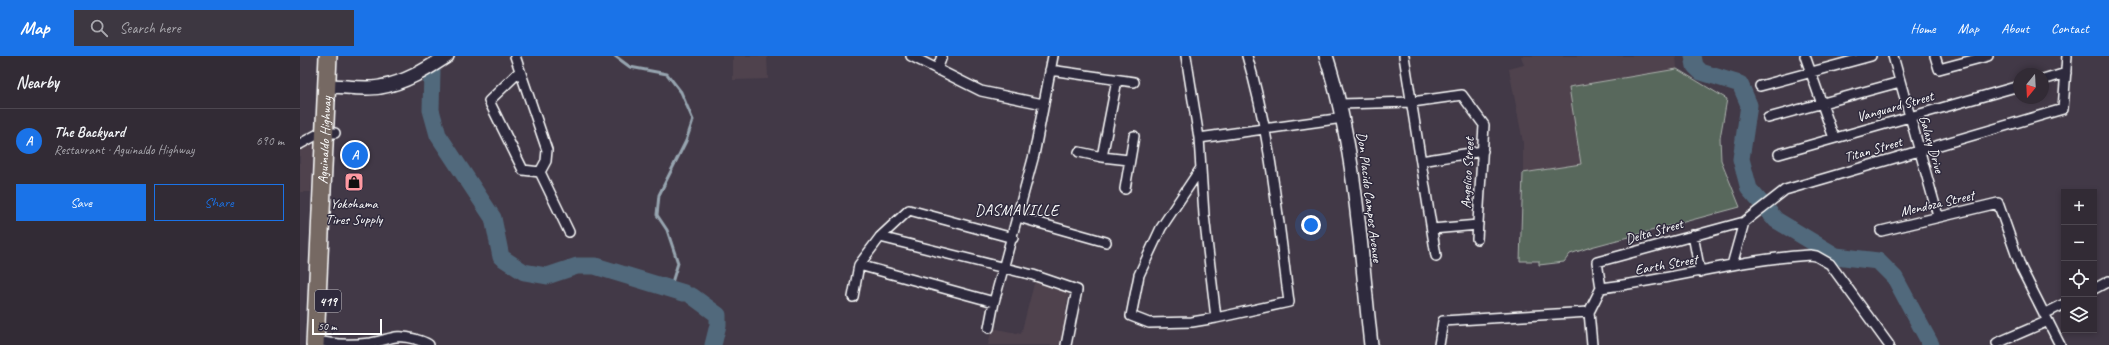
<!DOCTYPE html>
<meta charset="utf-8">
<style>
body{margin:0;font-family:Caveat,sans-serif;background:#3d3741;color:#f1f3f6}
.controls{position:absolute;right:12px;bottom:12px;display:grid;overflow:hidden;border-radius:0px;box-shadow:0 2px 6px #0003}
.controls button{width:36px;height:36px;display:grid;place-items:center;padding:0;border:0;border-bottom:1px solid #4d4750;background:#322b35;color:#f1f3f6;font:20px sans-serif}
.compass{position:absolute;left:1713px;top:12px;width:36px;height:36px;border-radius:50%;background:#322b35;box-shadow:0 2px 6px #0003;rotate:198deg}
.scale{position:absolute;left:12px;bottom:10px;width:70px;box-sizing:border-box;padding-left:4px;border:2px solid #fff;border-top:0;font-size:11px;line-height:14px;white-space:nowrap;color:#fff;-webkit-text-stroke:3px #2f2a3d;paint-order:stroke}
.you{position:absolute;left:1011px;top:169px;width:14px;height:14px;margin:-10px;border:3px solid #fff;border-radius:50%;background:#1a73e8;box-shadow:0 0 0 6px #1a73e833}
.badge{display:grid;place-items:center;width:26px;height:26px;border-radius:50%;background:#1a73e8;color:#fff;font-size:13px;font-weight:700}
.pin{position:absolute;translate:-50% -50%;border:2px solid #fff;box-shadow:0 1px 4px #0006}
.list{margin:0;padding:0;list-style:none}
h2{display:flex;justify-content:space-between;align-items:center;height:52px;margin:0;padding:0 16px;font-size:17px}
h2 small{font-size:13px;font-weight:400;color:#a8a7ad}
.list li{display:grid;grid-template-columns:26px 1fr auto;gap:12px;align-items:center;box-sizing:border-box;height:64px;padding:0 16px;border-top:1px solid #4d4750}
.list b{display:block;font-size:15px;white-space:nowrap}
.list p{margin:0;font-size:13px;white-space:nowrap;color:#a8a7ad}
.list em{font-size:13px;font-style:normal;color:#a8a7ad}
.actions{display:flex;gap:8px;padding:12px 16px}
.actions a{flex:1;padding:9px 0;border:1px solid #1a73e8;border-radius:0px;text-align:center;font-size:14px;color:#1a73e8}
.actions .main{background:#1a73e8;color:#fff}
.icon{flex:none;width:22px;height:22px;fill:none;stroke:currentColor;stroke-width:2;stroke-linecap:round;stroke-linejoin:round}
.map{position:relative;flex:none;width:1809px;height:289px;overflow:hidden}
header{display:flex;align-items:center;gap:24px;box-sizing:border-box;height:56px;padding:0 20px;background:#1a73e8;color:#fff}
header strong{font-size:19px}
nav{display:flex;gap:22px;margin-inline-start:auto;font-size:14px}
.search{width:280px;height:36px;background:#3d3741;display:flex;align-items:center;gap:10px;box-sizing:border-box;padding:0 14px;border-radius:0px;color:#a8a7ad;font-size:15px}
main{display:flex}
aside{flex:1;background:#322b35}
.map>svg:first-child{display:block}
.built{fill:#50434e}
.green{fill:#59675c;stroke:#acb3ae}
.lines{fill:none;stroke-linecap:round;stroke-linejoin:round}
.stream{stroke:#97a5b0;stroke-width:3}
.river{stroke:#51697b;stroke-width:17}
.street-casing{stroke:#fff;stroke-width:12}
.secondary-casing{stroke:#fff;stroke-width:16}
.highway-casing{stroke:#fff;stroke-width:20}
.street{stroke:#2f2a3d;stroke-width:9}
.secondary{stroke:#2f2a3d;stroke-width:13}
.highway{stroke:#766964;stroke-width:17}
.labels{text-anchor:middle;stroke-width:3;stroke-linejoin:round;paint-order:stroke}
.shield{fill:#2f2a3d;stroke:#c1bfc5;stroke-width:1}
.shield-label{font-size:13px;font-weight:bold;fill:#fff}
.street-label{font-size:14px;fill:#fff;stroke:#2f2a3d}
.poi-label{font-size:14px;fill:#fff;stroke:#2f2a3d}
.neighbourhood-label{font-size:15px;letter-spacing:1px;fill:#fff;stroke:#2f2a3d}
</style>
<header>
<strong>Map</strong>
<div class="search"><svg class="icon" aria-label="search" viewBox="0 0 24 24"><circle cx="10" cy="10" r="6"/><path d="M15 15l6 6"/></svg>Search here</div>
<nav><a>Home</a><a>Map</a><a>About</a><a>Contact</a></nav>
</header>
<main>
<aside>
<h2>Nearby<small></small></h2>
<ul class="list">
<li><span class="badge">A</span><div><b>The Backyard</b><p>Restaurant · Aguinaldo Highway</p></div><em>690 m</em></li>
</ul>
<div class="actions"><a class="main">Save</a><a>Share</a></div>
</aside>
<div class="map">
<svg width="1809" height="289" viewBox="0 0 1809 289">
<rect width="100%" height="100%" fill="#423947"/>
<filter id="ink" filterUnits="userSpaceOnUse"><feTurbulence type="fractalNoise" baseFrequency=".025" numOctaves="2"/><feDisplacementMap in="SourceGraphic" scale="8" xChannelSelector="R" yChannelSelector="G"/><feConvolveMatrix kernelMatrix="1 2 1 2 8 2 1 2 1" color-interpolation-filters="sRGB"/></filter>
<g filter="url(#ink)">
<path class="built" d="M433,0H467L468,23L433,24Z
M1221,0H1376L1377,13L1269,31L1281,108L1223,117V86L1209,13L1224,9Z
M15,82L11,136H0V91Z
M735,224L769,233L761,289H688L692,272L721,278Z"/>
<path class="green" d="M1377,13L1427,43L1420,82L1421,104L1440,151L1291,191L1270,198L1264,206L1239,209V205H1220L1223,117L1281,108L1269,31Z"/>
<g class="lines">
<path class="stream" d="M315,0L330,11L367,18L381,36L393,64L386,85L359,139L357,159L367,174L378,207L370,233"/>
<path class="river" d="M1393,0L1395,10L1401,16L1440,28L1449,49L1441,103L1449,133L1476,164L1536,200L1578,205L1595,222L1631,289
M132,15L131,54L138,79L193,162L201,201L224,216L247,220L277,210H295L384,237
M392,240L418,259V269L413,289"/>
<g class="street-casing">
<path id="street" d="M215,0L247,94L246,105L240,116
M611,0L681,35L743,48
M886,0L899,82L904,159L916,262L989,246C978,164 971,79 947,0
M1104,0L1136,200
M1505,0L1534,82
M1593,0L1638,160
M1635,0L1639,13L1688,0
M637,14L642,0
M750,14L834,26
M219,16L189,45L223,114L240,116L269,176
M1743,24L1766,17
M1460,30L1571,0
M1041,48L1112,46L1162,39L1184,69L1177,183
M1468,62L1600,26
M899,82L1043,62
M0,88L20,77H35
M779,96L802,101L829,104
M1479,98L1719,30
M802,101L817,24
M1121,105L1183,95
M901,112L861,172L839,219L831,260L849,267L892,266L916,262
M825,133L834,80
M718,161L806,186
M1132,173L1178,169
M1581,175L1698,147L1721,212L1760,289
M1393,179L1400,216
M580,181L733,219L777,234L766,289
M1432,209L1444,166L1485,134L1763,53L1767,0
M1301,232L1297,206L1444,166
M1794,233L1809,225
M553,241L559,209
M694,246L559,209L580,181L609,154L713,182
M1289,256L1301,232C1371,224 1440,203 1510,199L1516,200L1530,208L1589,289
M1289,256L1292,289
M1744,258L1764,248
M689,272L694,246L734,99L753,0
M15,284C32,289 53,289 71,287C89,284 95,277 115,283C120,285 126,286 129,289
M1697,287L1748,265
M1139,289L1143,265L1289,256"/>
</g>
<g class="secondary-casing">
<path id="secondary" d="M1026,0C1056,93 1060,192 1071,289
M27,30C44,30 64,34 80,31C105,27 127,13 147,0"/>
</g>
<g class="highway-casing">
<g id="highway">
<path id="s1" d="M15,289L28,0"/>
</g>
</g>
<use href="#street" class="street"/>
<use href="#secondary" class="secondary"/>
<use href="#highway" class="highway"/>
</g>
</g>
<defs>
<g id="shop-square" transform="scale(1)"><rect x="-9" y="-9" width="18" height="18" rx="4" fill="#ff9aa2" stroke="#2f2a3d"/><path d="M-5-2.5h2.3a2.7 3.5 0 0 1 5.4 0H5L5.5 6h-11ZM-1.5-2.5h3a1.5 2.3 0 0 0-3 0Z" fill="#111"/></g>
</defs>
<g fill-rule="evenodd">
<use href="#shop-square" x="54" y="126"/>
</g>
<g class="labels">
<rect class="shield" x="15" y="234" width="26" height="22" rx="3"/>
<g class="shield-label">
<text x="28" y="250">419</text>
</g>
<g class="street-label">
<text transform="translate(1595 50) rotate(-16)" y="5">Vanguard Street</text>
<text dy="5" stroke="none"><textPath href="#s1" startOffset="205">Aguinaldo Highway</textPath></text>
<text transform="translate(1632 88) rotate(74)" y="5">Galaxy Drive</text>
<text transform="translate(1573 93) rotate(-16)" y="5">Titan Street</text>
<text transform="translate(1167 117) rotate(-87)" y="5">Angelico Street</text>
<text transform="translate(1070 141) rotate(83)" y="5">Don Placido Campos Avenue</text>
<text transform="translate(1637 147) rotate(-13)" y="5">Mendoza Street</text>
<text transform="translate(1354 175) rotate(-16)" y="5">Delta Street</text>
<text transform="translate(1366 208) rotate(-10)" y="5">Earth Street</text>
</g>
<g class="poi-label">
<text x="54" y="152">Yokohama<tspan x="54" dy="16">Tires Supply</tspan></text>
</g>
<g class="neighbourhood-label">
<text x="717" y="159">DASMAVILLE</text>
</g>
</g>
</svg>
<div class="controls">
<button>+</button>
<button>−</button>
<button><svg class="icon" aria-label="locate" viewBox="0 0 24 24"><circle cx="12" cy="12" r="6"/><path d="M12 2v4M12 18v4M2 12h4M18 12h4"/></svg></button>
<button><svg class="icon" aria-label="layers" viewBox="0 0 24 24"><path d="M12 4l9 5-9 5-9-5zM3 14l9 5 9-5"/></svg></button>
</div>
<svg class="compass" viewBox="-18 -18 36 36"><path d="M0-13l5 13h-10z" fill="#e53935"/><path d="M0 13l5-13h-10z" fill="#a8a7ad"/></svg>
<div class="scale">50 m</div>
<div class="you"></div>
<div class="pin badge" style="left:55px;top:99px">A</div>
</div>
</main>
